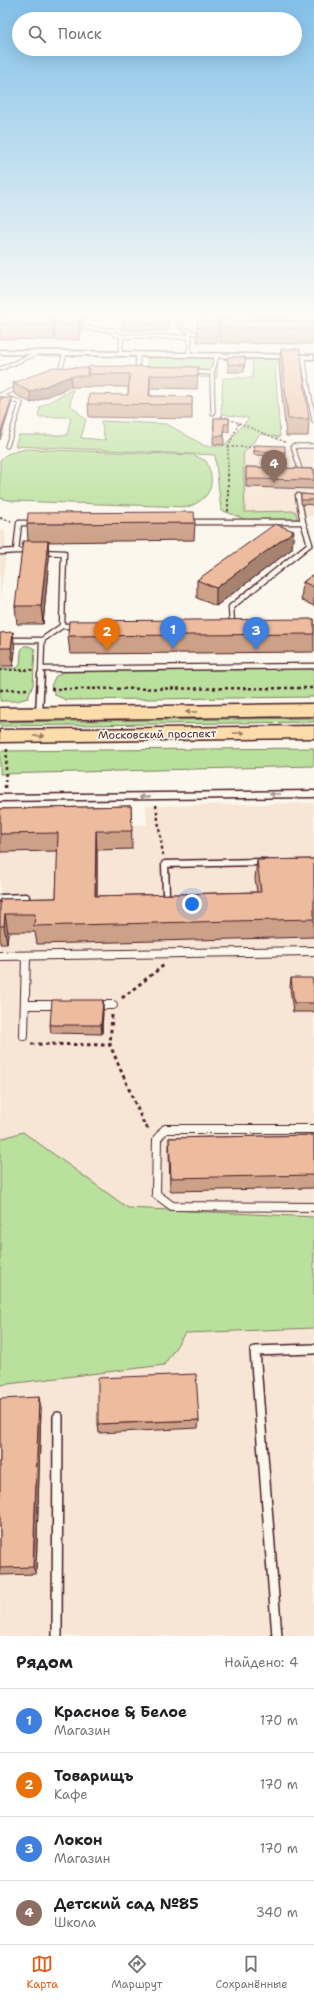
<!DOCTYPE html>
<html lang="ru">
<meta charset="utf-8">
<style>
body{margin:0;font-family:"Shantell Sans",sans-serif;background:#f6f6f6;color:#202124}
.you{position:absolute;left:192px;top:904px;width:14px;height:14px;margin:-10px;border:3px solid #fff;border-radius:50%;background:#1a73e8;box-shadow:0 0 0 6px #1a73e833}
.badge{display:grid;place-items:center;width:26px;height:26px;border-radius:50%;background:#ea580c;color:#fff;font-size:13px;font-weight:700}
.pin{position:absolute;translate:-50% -33px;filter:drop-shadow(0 1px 2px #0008)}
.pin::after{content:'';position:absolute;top:21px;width:14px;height:12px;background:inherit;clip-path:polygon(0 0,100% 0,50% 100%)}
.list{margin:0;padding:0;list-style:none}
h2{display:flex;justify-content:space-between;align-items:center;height:52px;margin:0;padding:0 16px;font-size:17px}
h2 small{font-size:13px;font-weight:400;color:#757577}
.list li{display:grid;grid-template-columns:26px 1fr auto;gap:12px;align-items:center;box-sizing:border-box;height:64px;padding:0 16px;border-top:1px solid #e0e0e0}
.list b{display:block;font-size:15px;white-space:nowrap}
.list p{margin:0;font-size:13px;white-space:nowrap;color:#757577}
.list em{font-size:13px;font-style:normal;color:#757577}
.icon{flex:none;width:22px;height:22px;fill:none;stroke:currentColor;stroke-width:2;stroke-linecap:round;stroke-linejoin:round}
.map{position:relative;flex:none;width:314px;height:1636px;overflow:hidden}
.search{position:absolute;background:#fff;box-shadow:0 4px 16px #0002;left:12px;right:12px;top:12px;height:44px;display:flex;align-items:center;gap:10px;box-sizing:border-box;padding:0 14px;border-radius:22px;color:#757577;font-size:15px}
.sheet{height:308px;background:#fff}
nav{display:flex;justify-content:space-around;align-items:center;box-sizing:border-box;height:56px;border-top:1px solid #e0e0e0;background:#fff;font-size:11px;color:#757577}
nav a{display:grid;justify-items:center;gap:2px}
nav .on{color:#ea580c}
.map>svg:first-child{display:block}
.built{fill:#f7e5d5}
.green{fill:#b9e09c;stroke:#828064}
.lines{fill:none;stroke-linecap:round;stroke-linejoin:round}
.service-far4-casing{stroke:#4a1f2b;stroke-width:5.5}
.service-far3-casing{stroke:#4a1f2b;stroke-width:7}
.service-far2-casing{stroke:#4a1f2b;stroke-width:9}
.service-far1-casing{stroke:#4a1f2b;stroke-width:10}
.service-casing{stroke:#4a1f2b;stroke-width:12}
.minor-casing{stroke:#4a1f2b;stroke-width:3}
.primary-casing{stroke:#4a1f2b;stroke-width:3}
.path-far3{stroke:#4a1f2b;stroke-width:1.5;stroke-dasharray:2 2;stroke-linecap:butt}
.path-far2{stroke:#4a1f2b;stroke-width:2;stroke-dasharray:2.5 2.5;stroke-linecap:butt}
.path-far1{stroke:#4a1f2b;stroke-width:2.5;stroke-dasharray:3 3;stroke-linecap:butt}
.path{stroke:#4a1f2b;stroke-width:3;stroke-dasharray:3.5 3.5;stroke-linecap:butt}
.service-far4{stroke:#fbf7ec;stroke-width:3.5}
.service-far3{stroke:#fbf7ec;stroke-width:4.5}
.service-far2{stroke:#fbf7ec;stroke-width:6}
.service-far1{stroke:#fbf7ec;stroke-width:8}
.service{stroke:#fbf7ec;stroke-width:9}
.minor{fill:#fbf7ec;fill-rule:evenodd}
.primary{fill:#faddab;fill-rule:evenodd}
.wall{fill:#cca188;stroke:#4a1f2b}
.shaded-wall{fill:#a6836f;stroke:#4a1f2b}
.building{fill:#edbb9e;stroke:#4a1f2b}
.oneway{fill:#a27e6b}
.oneway2{fill:#ab9695}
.labels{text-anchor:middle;stroke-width:3.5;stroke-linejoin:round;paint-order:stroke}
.street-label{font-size:11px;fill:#4a1f2b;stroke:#fbf7ec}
</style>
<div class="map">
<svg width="314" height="1636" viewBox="0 0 314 1636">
<rect width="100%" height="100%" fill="#fbf7ec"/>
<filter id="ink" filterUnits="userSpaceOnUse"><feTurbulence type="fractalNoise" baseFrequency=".025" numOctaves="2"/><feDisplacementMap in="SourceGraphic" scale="8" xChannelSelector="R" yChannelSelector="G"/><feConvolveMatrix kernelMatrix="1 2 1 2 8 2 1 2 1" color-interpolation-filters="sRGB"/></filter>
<g filter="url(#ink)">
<path class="built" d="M231,448H293L314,450V516H235Z
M0,529L5,532L6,551L0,599Z
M314,803V1636H0V827L147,825L146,806Z"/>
<path class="green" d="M148,356L218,357L217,378L199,377V367H147Z
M225,357L288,358L275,364L280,437L260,434L243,454L245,512L295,511L298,519L247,520L221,510L215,455L15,446L19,435H67L71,417H38L40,407L73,389L70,404L86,420L81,438L105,440L101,421L167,424L205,446H224L249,418L221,414L223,378H253L252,360H224Z
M25,449L194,455L206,461C217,484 211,498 188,507L13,501L0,498V460L7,454Z
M24,646H29L35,649L33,685L28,698L17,701H0V668H17L20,665L21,651Z
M314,669V697L66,700L55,695L51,686L55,677L63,672Z
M314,718V722L0,726V722Z
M314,748V766L0,774V751Z
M23,1132L128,1208L314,1217V1328L185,1333L164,1365L0,1385V1139Z"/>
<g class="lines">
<g class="service-far4-casing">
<path id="service-far4" d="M181,314L180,326C192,336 211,335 226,332
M230,314V327
M82,328L113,330L114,334L122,336L120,354
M122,336L190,337
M189,355L190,334
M303,357L314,421
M0,369L40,352
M60,371L65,353
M137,372L138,354
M191,372L212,373
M0,395L21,387
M5,397L21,403L7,446
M213,413L212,373L217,355
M301,473L293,446H314"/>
</g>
<g class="service-far3-casing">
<path id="service-far3" d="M298,496L303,522
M186,522H303L310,544L231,607L232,624
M29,551H16L19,523H35
M0,552L16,551
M40,552L64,553L62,626
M0,640H42
M41,669L314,666
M41,675L42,640L62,626H76"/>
</g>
<g class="service-far2-casing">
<path id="service-far2" d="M39,714L41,674
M0,798L314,794
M166,894L165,864L264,862
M0,898L26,897"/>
</g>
<g class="service-far1-casing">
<path id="service-far1" d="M0,956L314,951
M25,1005H59
M97,1005H113
M24,1036L26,956
M314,1129H165L157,1139L156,1194L172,1206L314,1207"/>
</g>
<g class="service-casing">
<path id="service" d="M57,1636L58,1417
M277,1636L255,1351L314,1349"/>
</g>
<g class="minor-casing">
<path id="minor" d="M0,350L314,355V359L0,354Z"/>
</g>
<g class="primary-casing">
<path id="primary" d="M314,704V716L0,720V708Z
M314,726V738L0,742V730Z"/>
</g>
<path class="path-far3" d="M221,416L239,423L228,447V475
M239,423L285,442
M228,447H257"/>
<path class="path-far2" d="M228,474V514
M0,518L11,521
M0,670H33"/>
<path class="path-far1" d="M51,689L314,688
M0,690L29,689
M5,788L7,749
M156,805L163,855"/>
<path class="path" d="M122,998L164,965
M112,1015L110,1045L144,1124L150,1131
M31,1044L110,1045"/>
<use href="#service-far4" class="service-far4"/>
<use href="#service-far3" class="service-far3"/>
<use href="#service-far2" class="service-far2"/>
<use href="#service-far1" class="service-far1"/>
<use href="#service" class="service"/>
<use href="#minor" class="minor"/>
<use href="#primary" class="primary"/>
</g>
<path class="wall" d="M61,314H85L79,340H55V336L54,340L0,339V316L55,317V321L60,317Z
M123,314H169L168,331L122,330V323Z
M198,314H217L218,327L217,343L197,342Z
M251,314H287V319H252Z
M220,320L314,321V344L220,343Z
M281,349L309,419L308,436H286L279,365Z
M228,357H245L244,372H228Z
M198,367L197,389L150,388V396L192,397V419L89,417L88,404L128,395V387H71L31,403L14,394L13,383L88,368Z
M214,418H229V432H224V445L213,444Z
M254,445L285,452V456L254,455Z
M246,467L314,469V489L246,487Z
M301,494L314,495V505L301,504Z
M195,523L194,540L48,542L49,559L43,624H17L15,606L28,541L27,524Z
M292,549L216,606L197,598V580Z
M314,574V606L301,600L303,582Z
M314,619V652L70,654L68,636Z
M0,633L15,651L13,666H0Z
M131,806L132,849L97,850V896L257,892L255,879L257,860L314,859V937L37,944L35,932H8L7,944H0V899L56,898L58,851L0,852V809Z
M291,978L314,988V1012H293L290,987Z
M103,1000V1009L102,1034L51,1033L50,1025Z
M314,1135V1188L170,1191L169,1152V1138Z
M0,1399L41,1408L36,1574L0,1575Z
M199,1420L198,1428L99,1433L98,1424Z"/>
<path class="shaded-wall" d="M81,314H85L79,340V325Z
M55,317V324H54L55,336L54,340L53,325Z
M150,375V388L149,404V396Z
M71,376V387L31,403L30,392Z
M12,398V402L0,440V435Z
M294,531L292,549L216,606V588Z
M48,541L49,559L43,624L41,606Z
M13,632L15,651L13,666L11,648Z
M96,831L97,850V914L95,896Z
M5,914L8,932L7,944L4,926Z
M103,1000V1009L102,1034L101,1025Z
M39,1397L41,1408L36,1574L33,1567Z"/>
<path class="building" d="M61,314H81L79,325L54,324L56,316L60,317Z
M123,314H168V324L122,323Z
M198,314H217V317L198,316Z
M252,314H287V315H252Z
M0,316L55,317L53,325L0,324Z
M197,317L218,318V327H197Z
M220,320L314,321V329L221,327Z
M281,349H300L309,419H288Z
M228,357H245V365L228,364Z
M89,366L198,367V376L150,375L149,396L192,397V405L88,404L89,394L128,395L130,374H87Z
M54,367L88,368V376H71L30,392L13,383Z
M0,398H12L0,435Z
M214,418H229V424H224V436H214Z
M254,445L285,446V452L254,451Z
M246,467L314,469V480L246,479Z
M301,494L314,495V500H301Z
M194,512L195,523L27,524L28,513Z
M275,524L294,531L216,588L197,580Z
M23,541H48L41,606H15Z
M314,574V587L303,582Z
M314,619V634L68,636L69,621Z
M13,632L11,648H0V633Z
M131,806L132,831H96L95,896L261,892L257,860L314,859V919L34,926L35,914H5L4,926H0V899L56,898L58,833L0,834V809Z
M291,978H312L314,988V1003H294Z
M52,1000H103L101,1025H50Z
M314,1135V1175L171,1178L169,1138Z
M196,1374L199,1420L98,1424V1378Z
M39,1397L33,1567L0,1568V1399Z"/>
<defs><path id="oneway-solid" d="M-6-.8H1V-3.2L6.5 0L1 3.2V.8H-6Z"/></defs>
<g class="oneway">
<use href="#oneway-solid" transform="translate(191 712) rotate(179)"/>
<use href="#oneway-solid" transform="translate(239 733) rotate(-1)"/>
<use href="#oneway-solid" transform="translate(39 736) rotate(-1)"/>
</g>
<g class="oneway2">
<use href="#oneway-solid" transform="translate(275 794) rotate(179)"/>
<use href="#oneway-solid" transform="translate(145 797) rotate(179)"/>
</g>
</g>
<linearGradient id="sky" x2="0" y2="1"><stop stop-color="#82c0e9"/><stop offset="0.58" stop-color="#fdfbf6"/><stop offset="1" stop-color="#fdfbf6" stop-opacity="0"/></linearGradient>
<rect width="314" height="543" fill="url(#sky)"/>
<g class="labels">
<g class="street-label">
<text transform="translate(157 734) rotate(-1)" y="4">Московский проспект</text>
</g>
</g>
</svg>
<div class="you"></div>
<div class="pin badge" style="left:173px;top:649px;background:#3f7fe0">1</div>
<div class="pin badge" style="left:107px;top:651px;background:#e8710a">2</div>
<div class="pin badge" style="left:256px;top:650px;background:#3f7fe0">3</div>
<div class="pin badge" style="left:274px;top:483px;background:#8d6e63">4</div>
<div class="search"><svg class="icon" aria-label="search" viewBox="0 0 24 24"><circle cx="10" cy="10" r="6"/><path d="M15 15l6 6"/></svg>Поиск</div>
</div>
<section class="sheet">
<h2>Рядом<small>Найдено: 4</small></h2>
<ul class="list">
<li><span class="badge" style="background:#3f7fe0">1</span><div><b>Красное &amp; Белое</b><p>Магазин</p></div><em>170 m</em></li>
<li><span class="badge" style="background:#e8710a">2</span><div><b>Товарищъ</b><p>Кафе</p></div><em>170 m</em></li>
<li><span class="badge" style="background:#3f7fe0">3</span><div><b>Локон</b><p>Магазин</p></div><em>170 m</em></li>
<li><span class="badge" style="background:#8d6e63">4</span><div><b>Детский сад №85</b><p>Школа</p></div><em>340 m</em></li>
</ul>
</section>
<nav>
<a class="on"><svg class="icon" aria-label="map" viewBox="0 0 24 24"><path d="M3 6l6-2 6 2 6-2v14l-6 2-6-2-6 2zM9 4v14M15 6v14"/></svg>Карта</a>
<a><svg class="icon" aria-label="directions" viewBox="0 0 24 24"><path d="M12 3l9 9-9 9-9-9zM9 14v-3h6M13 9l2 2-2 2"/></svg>Маршрут</a>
<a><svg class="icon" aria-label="saved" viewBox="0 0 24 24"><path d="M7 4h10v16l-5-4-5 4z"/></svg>Сохранённые</a>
</nav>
